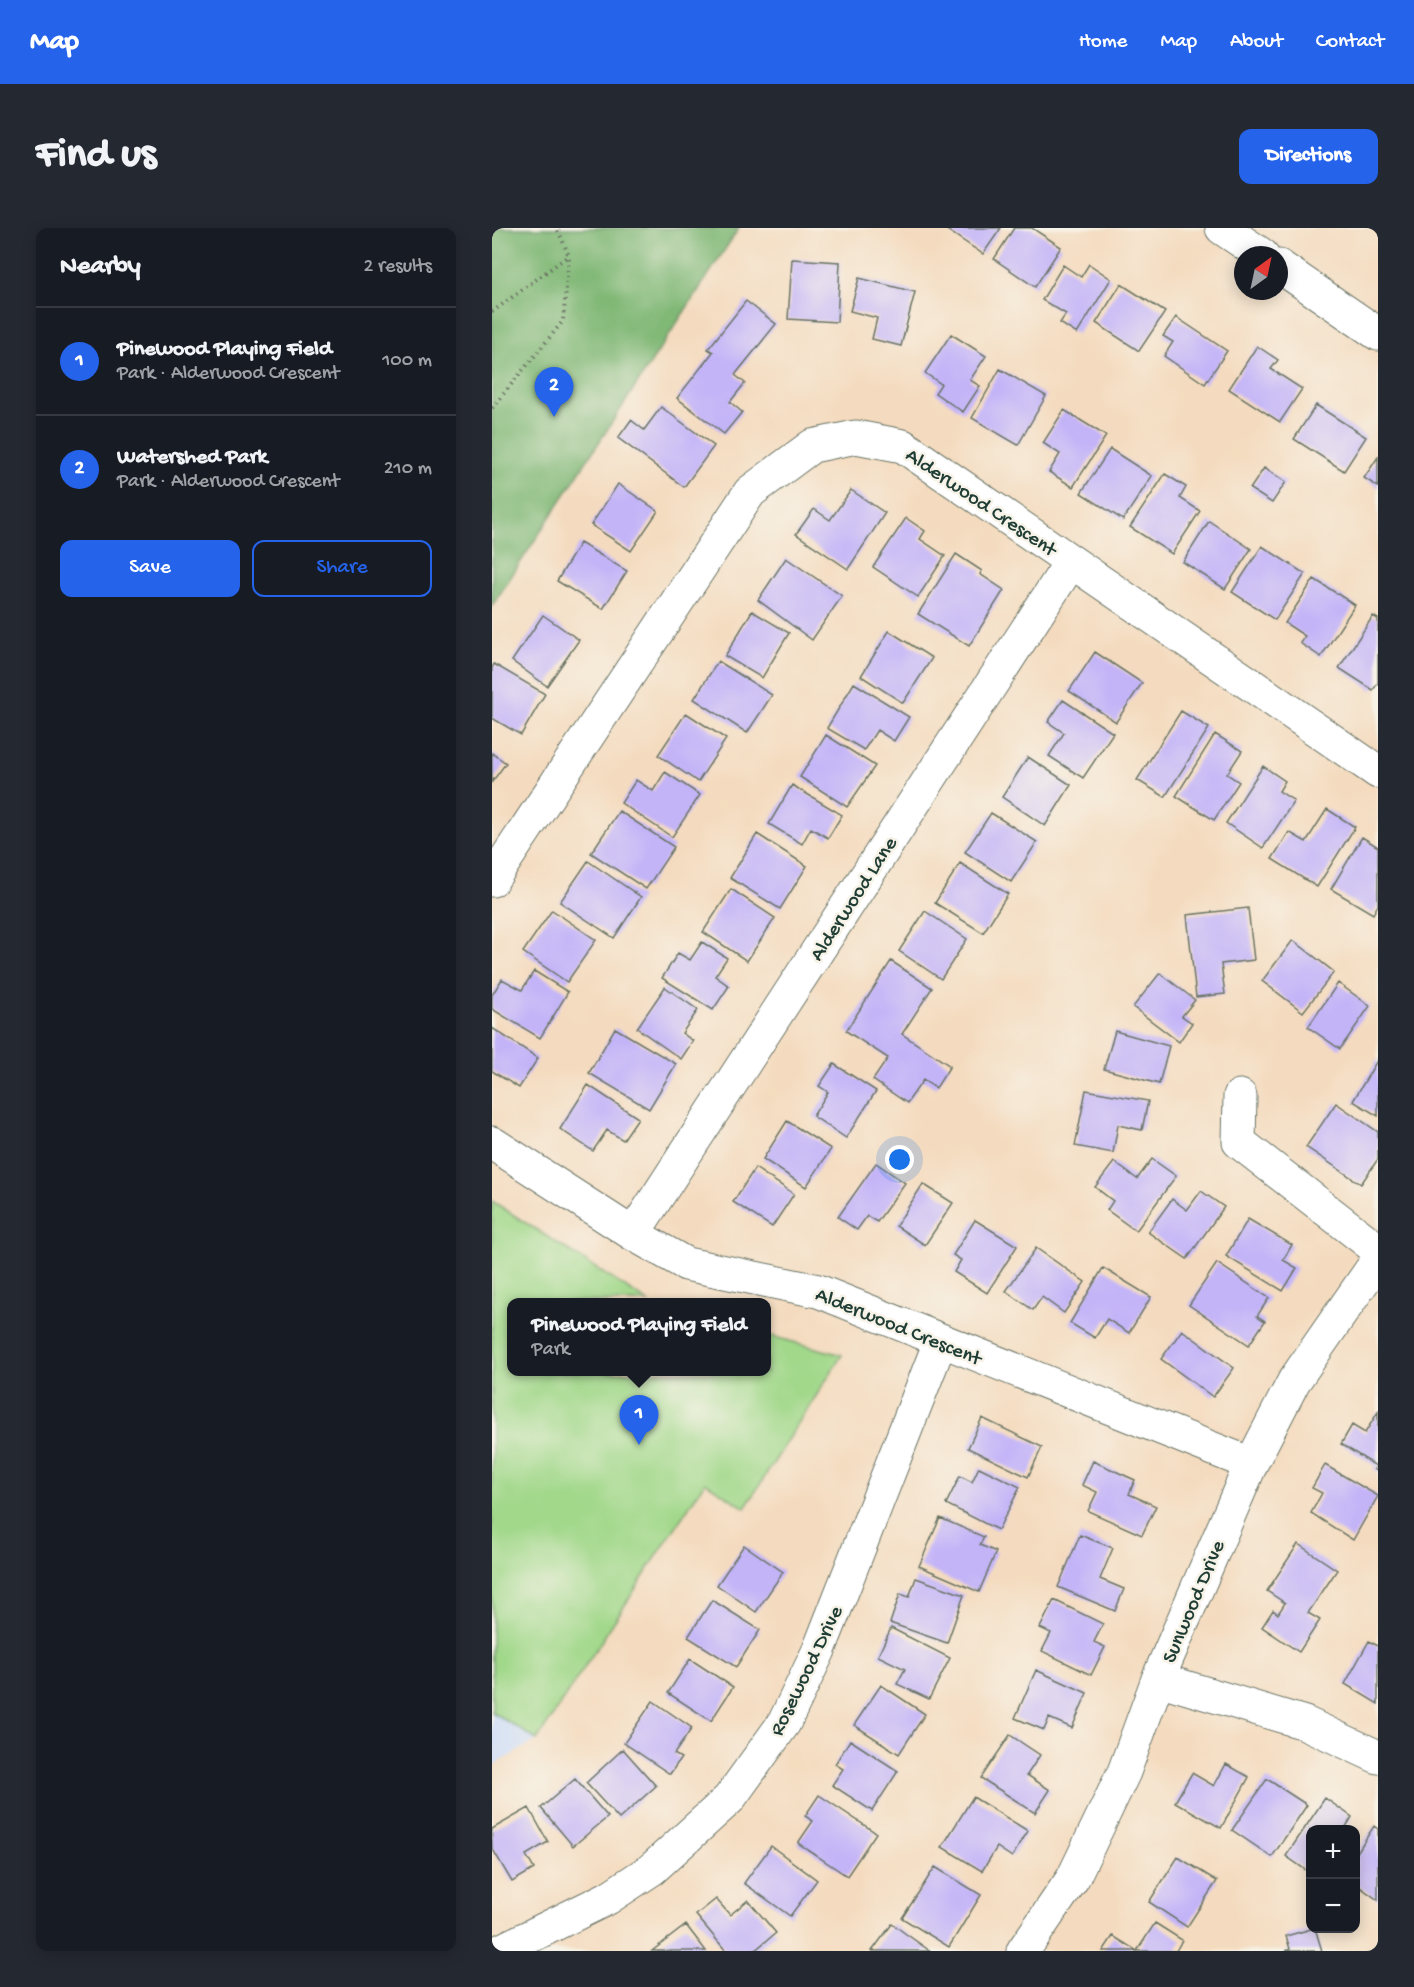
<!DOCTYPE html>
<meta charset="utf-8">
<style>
body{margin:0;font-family:"Gochi Hand",sans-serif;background:#242831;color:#f1f3f6}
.controls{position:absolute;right:18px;bottom:18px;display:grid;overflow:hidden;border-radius:12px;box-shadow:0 3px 15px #0003}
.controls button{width:54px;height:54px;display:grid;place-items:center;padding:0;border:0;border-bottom:2px solid #363941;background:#171b24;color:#f1f3f6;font:30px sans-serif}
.compass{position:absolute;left:742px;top:18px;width:54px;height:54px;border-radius:50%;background:#171b24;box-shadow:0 3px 15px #0003;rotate:33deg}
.you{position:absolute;left:408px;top:932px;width:21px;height:21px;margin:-15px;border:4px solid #fff;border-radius:50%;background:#1a73e8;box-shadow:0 0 0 9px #1a73e833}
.badge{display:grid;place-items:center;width:39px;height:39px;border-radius:50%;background:#2563eb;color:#fff;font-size:20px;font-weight:700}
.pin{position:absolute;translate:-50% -50px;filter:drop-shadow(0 2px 3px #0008)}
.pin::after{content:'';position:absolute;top:32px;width:21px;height:18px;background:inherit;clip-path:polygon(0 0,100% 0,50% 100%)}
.popup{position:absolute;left:15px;top:1070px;width:264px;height:78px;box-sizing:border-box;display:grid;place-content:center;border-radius:12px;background:#171b24;filter:drop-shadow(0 2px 4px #0005);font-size:20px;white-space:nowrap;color:#9ea1a6}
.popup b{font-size:22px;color:#f1f3f6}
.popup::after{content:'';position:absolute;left:50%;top:100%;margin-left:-12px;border:12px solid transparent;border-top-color:#171b24}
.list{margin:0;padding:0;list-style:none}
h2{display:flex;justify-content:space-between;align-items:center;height:78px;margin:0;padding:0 24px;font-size:26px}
h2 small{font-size:20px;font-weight:400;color:#9ea1a6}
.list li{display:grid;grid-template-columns:39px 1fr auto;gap:18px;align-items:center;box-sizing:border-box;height:108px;padding:0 24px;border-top:2px solid #363941}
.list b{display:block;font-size:22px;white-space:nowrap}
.list p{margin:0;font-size:20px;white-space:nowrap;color:#9ea1a6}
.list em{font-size:20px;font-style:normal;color:#9ea1a6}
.actions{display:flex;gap:12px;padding:18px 24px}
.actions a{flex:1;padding:14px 0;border:2px solid #2563eb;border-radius:12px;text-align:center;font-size:21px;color:#2563eb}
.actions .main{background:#2563eb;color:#fff}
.map{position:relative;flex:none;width:886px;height:1723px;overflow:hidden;border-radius:12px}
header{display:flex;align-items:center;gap:36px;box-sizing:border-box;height:84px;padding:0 30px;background:#2563eb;color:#fff}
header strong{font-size:28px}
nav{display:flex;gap:33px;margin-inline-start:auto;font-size:21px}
.intro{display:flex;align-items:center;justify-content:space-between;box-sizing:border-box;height:144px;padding:0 36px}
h1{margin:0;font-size:42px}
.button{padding:15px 27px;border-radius:12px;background:#2563eb;color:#fff;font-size:21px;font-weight:700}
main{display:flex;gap:36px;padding:0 36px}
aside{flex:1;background:#171b24;border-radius:12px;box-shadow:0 3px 15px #0003}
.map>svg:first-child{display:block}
.built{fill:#cbdbf9}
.green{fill:#a1d88a;stroke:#608a5f;stroke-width:1.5}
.forest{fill:#80b876;stroke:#507a55;stroke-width:1.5}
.building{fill:#c3b4f8}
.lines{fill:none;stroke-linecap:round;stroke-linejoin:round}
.minor-casing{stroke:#6a7465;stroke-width:35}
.major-casing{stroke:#6a7465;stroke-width:35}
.path{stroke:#6a7465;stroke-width:4;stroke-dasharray:1.5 4.5;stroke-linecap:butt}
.minor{stroke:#fff;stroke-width:33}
.major{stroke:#fff;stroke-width:33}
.labels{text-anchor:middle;stroke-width:5;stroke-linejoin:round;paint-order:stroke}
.street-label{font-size:21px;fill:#1f3d34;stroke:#f7f3e8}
</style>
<header>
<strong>Map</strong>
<nav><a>Home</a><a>Map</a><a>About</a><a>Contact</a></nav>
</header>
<div class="intro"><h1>Find us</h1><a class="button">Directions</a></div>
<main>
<aside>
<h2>Nearby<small>2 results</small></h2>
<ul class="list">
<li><span class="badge">1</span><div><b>Pinewood Playing Field</b><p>Park · Alderwood Crescent</p></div><em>100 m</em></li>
<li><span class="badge">2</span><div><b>Watershed Park</b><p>Park · Alderwood Crescent</p></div><em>210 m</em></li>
</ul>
<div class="actions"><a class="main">Save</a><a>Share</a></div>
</aside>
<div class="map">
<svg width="886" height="1723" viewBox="0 0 886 1723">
<rect width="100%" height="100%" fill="#f7f3e8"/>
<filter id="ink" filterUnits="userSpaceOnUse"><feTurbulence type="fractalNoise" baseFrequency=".0167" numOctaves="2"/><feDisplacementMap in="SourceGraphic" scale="12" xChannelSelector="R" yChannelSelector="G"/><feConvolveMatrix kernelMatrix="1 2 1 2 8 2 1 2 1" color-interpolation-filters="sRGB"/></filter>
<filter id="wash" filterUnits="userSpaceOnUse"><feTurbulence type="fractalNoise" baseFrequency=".008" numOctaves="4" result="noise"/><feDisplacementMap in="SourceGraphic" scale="24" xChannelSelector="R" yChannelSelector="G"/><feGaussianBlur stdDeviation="1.35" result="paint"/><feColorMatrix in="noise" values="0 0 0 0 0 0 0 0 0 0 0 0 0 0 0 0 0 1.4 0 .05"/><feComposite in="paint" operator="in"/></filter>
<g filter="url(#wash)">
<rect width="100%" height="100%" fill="#f4dbbf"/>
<path class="built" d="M0,1484L45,1512L0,1538Z"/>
<path class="green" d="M0,973L156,1074H20V1144H274L275,1107L350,1127L253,1280L213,1254L45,1512L0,1484Z"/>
<path class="forest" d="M0,0H247L0,378Z"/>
<g id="blocks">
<path class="building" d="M452,0H509L491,26Z
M522,0H540L569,19L543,59L502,31Z
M300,31L348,34L345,94L296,91Z
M597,36L619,51L585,106L568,95L574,86L550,72L571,37L589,49Z
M367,50L423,64L409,118L380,111L385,90L358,83Z
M629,56L673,84L647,123L604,95Z
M254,73L284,96L243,147L253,155L238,174L250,184L232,206L185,170L221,124L216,121Z
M684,89L735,123L713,156L672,128L681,114L671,108Z
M459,106L494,128L478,152L488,158L471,184L443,165L449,156L433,145Z
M765,118L786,132L779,141L810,161L788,194L737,161Z
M508,141L554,168L526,217L480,190Z
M824,177L874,209L852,243L802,211Z
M169,179L222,218L192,259L126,210L139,192L152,202Z
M572,182L614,208L581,259L557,244L568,226L551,215Z
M618,221L660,248L631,292L589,265Z
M886,229V259L872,250Z
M772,240L794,254L780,275L758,261Z
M673,246L694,259L688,270L708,283L680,326L638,299Z
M126,256L166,283L139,323L99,297Z
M359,262L393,285L356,341L304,306L322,281L338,292Z
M414,290L433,303L428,311L453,328L426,369L381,339Z
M717,293L759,321L733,361L691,334Z
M88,315L135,343L111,381L65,353Z
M770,318L813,346L783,392L740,364Z
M464,326L490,343L488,346L512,362L477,418L426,386Z
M294,330L350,368L320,412L266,372Z
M822,351L863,377L829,429L808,415L813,408L793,395Z
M260,383L297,405L270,450L233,428Z
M51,387L87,412L55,458L20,433Z
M881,388L886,391V455L881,462L847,440Z
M397,403L440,430L411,475L369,448Z
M603,424L650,455L624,494L577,463Z
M226,433L280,467L255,505L202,471Z
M2,436L53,466L29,507L0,490V440Z
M362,455L417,489L402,513L385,502L372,522L335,500Z
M571,472L621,505L591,550L557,528L572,505L556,494Z
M689,483L717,500L673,569L645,552Z
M194,485L234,511L206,554L166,527Z
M723,506L750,523L735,546L747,554L722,592L684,568Z
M334,507L383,538L355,579L308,549Z
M0,525L14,535L0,554Z
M536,529L579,557L553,598L510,569Z
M771,538L793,553L787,563L802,573L771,620L734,595Z
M173,544L208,567L180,609L129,575L144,552L161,563Z
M300,557L350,587L336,610L319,600L310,616L277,596Z
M835,581L863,599L825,659L780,631L797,604L814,614Z
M127,583L182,619L154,661L99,625Z
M499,585L545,614L519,654L473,624Z
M265,606L315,638L288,681L238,650Z
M870,609L886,619V677L881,686L839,661Z
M96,633L149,669L122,710L68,674Z
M468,635L516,666L491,705L443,675Z
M239,661L283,690L255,733L211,704Z
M756,680L762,732L729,736L733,766L704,769L695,687Z
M60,682L104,712L75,754L31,724Z
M433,683L475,711L449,751L407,723Z
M801,712L842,744L811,784L770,753Z
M210,714L235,730L223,748L237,758L221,782L170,750L186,725L198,732Z
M399,733L440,760L410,806L458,838L444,860L431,852L415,875L381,852L396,830L354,803Z
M42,743L76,764L48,810L0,781V767L10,751L30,762Z
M668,745L703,772L690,788L700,795L687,814L641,779Z
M846,755L878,778L848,821L816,799Z
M173,759L206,782L190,805L201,813L189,831L145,800Z
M0,800L46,830L27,860L0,843Z
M123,800L184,836L157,881L97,845Z
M623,803L677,818L667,856L612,841Z
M886,831V888L861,873Z
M342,836L384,863L354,910L321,888L336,864L327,858Z
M96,857L146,890L131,912L115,902L101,923L68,901Z
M594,862L656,873L650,902L626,897L621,925L583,918Z
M844,875L886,904V931L869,956L814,919Z
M295,893L339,921L314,959L271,931Z
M660,931L684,948L644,1003L615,982L621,973L603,959L622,934L645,951Z
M384,935L413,955L385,994L375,988L365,1002L346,989Z
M263,940L302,966L280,999L241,974Z
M431,956L461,975L433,1017L404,998Z
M709,963L732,979L695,1031L656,1004L680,971L695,982Z
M756,991L800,1017L791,1032L805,1040L791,1063L734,1028Z
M483,992L525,1018L495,1065L462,1044L469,1032L461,1027Z
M544,1020L593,1054L572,1085L550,1069L541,1082L514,1063Z
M725,1035L777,1070L765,1088L773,1093L757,1117L697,1077Z
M611,1040L659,1069L637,1105L615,1091L603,1110L578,1095Z
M690,1102L742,1140L721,1169L669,1131Z
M886,1184V1244L882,1241L884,1238L849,1216L860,1197L873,1205Z
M490,1190L550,1219L536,1249L476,1220Z
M601,1233L643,1252L637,1266L664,1278L650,1307L596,1283L605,1264L590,1257Z
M833,1237L886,1268L861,1312L819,1285L830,1265L820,1260Z
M487,1239L528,1259L506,1302L454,1276L468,1248L480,1254Z
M448,1290L492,1309L488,1317L504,1324L487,1364L427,1338Z
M588,1307L621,1320L608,1351L632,1361L623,1383L566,1359Z
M806,1316L845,1342L816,1385L828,1392L807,1424L770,1399L781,1382L786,1386L793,1375L775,1363Z
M252,1317L291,1344L264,1384L225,1357Z
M424,1350L472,1367L455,1415L398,1395L408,1366L417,1369Z
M220,1372L268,1402L244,1439L196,1409Z
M562,1372L611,1396L602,1414L613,1419L599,1447L550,1423L559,1405L548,1400Z
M399,1400L458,1430L437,1471L405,1456L413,1441L386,1428Z
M877,1413L886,1418V1476L853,1456Z
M198,1431L241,1459L219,1493L176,1465Z
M544,1442L595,1465L580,1500L557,1490L552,1502L523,1490Z
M389,1457L433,1486L407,1526L362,1497Z
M161,1473L200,1500L182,1526L189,1530L178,1546L132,1515Z
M518,1507L548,1527L535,1547L558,1562L543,1585L489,1550Z
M358,1512L406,1543L380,1583L340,1557L351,1541L343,1536Z
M131,1521L164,1558L127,1591L94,1555Z
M734,1536L757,1549L729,1600L683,1574L700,1545L722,1558Z
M83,1551L116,1589L81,1618L49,1580Z
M775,1551L815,1577L780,1629L740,1602Z
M327,1567L384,1605L355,1648L306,1615L321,1593L313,1588Z
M481,1569L536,1603L520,1629L505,1619L490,1643L450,1619Z
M833,1570L860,1589L852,1602H818V1645L794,1628Z
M37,1580L56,1614L34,1627L42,1641L20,1654L0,1620V1601Z
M882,1598L886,1601V1672L864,1656V1626Z
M279,1618L325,1652L298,1688L252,1655Z
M686,1629L725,1653L695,1699L657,1674Z
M443,1639L489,1667L457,1719L410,1690Z
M224,1671L238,1687L256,1672L284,1705L262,1723H234L204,1687Z
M663,1695L690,1712L684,1723H611L621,1708L645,1723Z
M400,1696L438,1723H380Z
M194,1697L214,1723H160Z
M823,1700L830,1723H794L798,1721L794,1708Z"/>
</g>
</g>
<g filter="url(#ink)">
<use href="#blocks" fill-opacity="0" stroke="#6a7465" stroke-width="1.5"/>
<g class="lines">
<g class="minor-casing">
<path id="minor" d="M0,652L258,264L320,218L364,209L411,218L886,544
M748,868L747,914L886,1022
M0,915L141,1006L194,1036L326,1063L759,1236
M141,1006L579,334
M666,1451L813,1495L886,1529
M8,1723L116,1670L160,1641L237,1571L292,1495L327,1422L448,1114
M531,1723L581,1650L632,1544L666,1451L759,1236L802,1153L886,1032"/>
</g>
<g class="major-casing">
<path id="major" d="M730,0L770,27
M787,38L886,106"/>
</g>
<path class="path" d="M0,84L76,28
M0,180L71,93L77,28L65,0"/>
<use href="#minor" class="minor"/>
<use href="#major" class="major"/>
</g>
</g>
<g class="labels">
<g class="street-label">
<text transform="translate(490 273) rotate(34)" y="7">Alderwood Crescent</text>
<text transform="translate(360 670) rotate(-57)" y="7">Alderwood Lane</text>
<text transform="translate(407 1097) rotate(22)" y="7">Alderwood Crescent</text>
<text transform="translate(700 1373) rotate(-67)" y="7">Sunwood Drive</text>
<text transform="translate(313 1442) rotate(-64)" y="7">Rosewood Drive</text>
</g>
</g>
</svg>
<div class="controls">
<button>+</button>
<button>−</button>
</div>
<svg class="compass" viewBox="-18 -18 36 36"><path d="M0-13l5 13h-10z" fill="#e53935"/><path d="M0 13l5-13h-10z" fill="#9ea1a6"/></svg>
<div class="you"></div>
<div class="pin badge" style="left:147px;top:1217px">1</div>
<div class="popup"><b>Pinewood Playing Field</b>Park</div>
<div class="pin badge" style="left:62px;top:189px">2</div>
</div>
</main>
